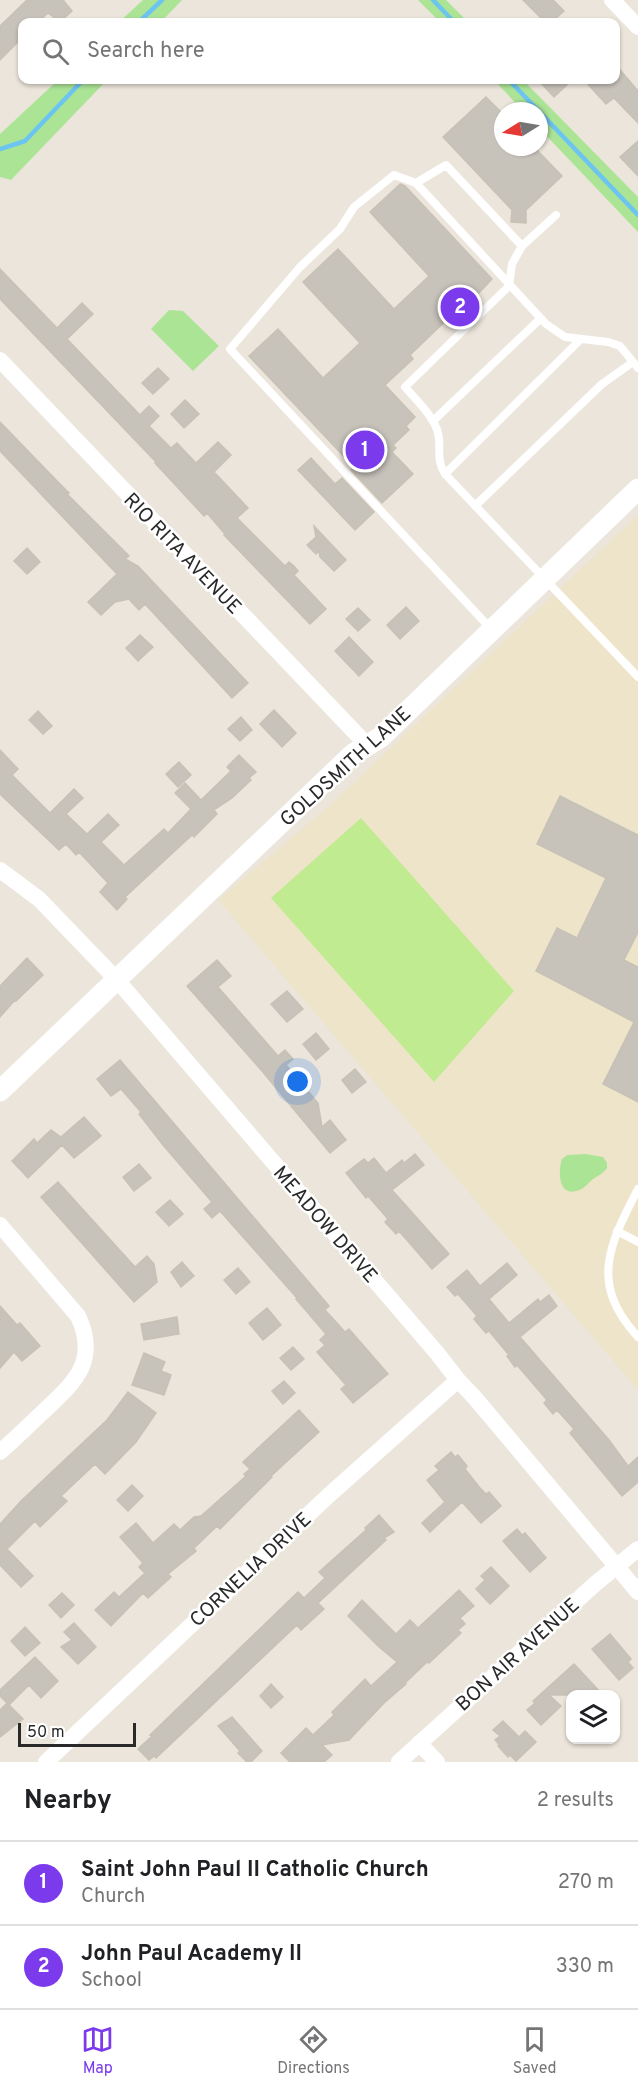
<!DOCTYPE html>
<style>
body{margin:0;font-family:Overpass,sans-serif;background:#f2f2f2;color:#202124}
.controls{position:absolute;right:18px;bottom:18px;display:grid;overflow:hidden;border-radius:12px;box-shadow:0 2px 4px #0004}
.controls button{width:54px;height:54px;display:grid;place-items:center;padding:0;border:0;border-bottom:2px solid #e0e0e0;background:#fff;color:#202124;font:30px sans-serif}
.compass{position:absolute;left:494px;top:102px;width:54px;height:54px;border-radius:50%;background:#fff;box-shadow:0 2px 4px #0004;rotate:259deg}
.scale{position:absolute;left:18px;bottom:15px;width:118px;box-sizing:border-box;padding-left:6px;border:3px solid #292929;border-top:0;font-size:16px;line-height:21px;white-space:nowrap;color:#292929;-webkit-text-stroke:4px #fff;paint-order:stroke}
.you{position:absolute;left:298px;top:1082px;width:21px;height:21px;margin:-15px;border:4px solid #fff;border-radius:50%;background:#1a73e8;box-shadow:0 0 0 9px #1a73e833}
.badge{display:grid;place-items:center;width:39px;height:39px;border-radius:50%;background:#7c3aed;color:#fff;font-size:20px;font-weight:700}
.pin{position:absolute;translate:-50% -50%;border:3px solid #fff;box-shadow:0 2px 6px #0006}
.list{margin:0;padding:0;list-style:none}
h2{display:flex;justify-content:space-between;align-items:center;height:78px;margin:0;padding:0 24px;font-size:26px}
h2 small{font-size:20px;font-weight:400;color:#757577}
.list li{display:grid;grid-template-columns:39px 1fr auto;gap:18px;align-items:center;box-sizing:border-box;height:84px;padding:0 24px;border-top:2px solid #e0e0e0}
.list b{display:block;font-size:22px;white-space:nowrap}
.list p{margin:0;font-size:20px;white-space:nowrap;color:#757577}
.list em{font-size:20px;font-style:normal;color:#757577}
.icon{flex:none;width:33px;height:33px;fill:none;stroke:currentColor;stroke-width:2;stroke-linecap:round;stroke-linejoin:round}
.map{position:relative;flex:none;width:638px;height:1762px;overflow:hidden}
.search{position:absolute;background:#fff;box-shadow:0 2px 4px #0004;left:18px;right:18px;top:18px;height:66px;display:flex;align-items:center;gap:15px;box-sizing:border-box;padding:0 21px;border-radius:12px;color:#757577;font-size:22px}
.sheet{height:246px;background:#fff}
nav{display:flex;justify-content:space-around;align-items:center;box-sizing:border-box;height:84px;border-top:2px solid #e0e0e0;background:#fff;font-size:16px;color:#757577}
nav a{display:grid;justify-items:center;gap:3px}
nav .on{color:#7c3aed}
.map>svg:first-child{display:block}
.education{fill:#eee4ca}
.green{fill:#ace496}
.pitch{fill:#c0eb91}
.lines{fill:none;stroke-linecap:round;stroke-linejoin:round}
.stream{stroke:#6cc5f0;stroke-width:4.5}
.building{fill:#c7c2ba;stroke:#c7c2b5;stroke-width:1.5}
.service{stroke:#fff;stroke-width:8}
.minor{stroke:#fff;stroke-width:16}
.tertiary{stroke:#fff;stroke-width:21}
.labels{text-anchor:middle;stroke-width:5;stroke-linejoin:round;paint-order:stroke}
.street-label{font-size:20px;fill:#292929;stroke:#fff}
</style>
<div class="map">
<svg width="638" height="1762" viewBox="0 0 638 1762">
<rect width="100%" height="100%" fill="#ece5db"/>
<path class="education" d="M638,515V1390L218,900L329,806Z"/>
<path class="green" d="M143,0H182L161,22H119Z
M418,0H446L468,22H440Z
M58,80H107L11,180L0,177V134Z
M494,80H523L638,197V232L539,128V111H523Z
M169,310L183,311L219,346L193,371L151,329Z
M586,1154L603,1157L607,1163V1168C603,1174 597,1176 592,1180C586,1185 583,1190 576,1191C558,1196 558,1170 562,1159L567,1155Z"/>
<path class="pitch" d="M361,818L514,991L434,1082L271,898Z"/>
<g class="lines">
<path class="stream" d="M433,0L454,22
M139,22L162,0
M509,80L638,215
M0,149L25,141L83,80"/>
</g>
<path class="building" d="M27,0H63L72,11L60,22L48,13L38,22H22V38L0,60V26Z
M523,0H553L564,11L552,22H545Z
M615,64L638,91V123L614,98L606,104L584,80H615Z
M538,80H572L554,97Z
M486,97L503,114V147H534L562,176L526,210V223L511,222L512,210L443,137Z
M638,141V176L620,157Z
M400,184L405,186L492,279L463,310L460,307L410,355L413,359L385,385L415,417L406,426L409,430L393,445L396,448L392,452L413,474L382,503L351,470L354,467L249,356L278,329L323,378L360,343L303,282L338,249L394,309L429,276L370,212Z
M0,269L57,328L82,303L93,314L67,339L140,415L149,406L159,416L149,426L171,448L177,443L196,463L218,442L231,455L214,472L248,508L237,518L285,566L289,562L294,566L298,571L294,575L326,609L310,624L224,535L225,534L207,513L204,516L155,463L156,462L0,299Z
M158,368L169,379L153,394L142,383Z
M185,400L199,414L184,428L171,414Z
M0,422L59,483L69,493L67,494L129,556L125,559L138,566L248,683L232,698L145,604L139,610L129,599L115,602L101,615L88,602L117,574L0,451Z
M311,458L335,484L342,478L374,512L355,530L298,470Z
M314,526L346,560L334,571L320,557L319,551L316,554L307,545L316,537Z
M27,548L40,562L27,574L14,561Z
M406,607L419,621L400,639L387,625Z
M358,608L370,620L358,631L346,619Z
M140,635L153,647L138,661L126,648Z
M349,637L373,662L359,676L335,651Z
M274,710L296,733L282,747L260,724Z
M38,711L52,726L43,734L29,720Z
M241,717L252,730L240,741L228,729Z
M0,750L18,769L12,775L50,813L74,789L83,798L66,814L87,834L108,814L119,825L101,842L124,865L164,829L168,833L191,809L175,793L185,783L201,800L231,771L227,767L239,755L256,772L249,778L251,780L232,798L214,810L217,814L194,837L192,835L125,897L127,899L117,910L100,892L108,883L79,852L76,855L66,844L59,850L0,794Z
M179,762L191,775L178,787L166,774Z
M560,796L638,835V932L624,960L638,967V1102L603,1084L634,1022L536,971L557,928L577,938L606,878L537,844Z
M27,958L43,975L16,1001L15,1000L0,1017V986Z
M217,960L231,976L218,987L278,1056L285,1050L293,1059L286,1065L318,1103L322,1127L330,1120L346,1140L330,1153L262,1071L187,986Z
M287,991L303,1009L287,1022L271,1004Z
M316,1033L329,1049L316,1060L303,1044Z
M120,1060L329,1306L325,1310L345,1332L349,1329L388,1374L353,1403L341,1389L346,1385L317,1352L325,1345L320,1340L326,1334L296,1299L297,1298L220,1211L212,1218L204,1209L212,1202L163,1145L139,1114L141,1112L121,1089L111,1096L97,1079Z
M355,1069L366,1082L352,1093L342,1080Z
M84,1117L101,1136L74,1158L62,1145L28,1178L12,1161L34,1139L37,1143L51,1130L61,1137Z
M415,1154L424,1165L392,1190L449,1254L432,1269L399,1231L396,1234L385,1222L388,1219L368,1196L366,1198L346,1173L364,1159L368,1163L374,1158L386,1173L402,1160L404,1163Z
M139,1164L151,1178L134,1191L123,1177Z
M58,1182L135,1267L147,1256L154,1264L157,1282L134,1302L41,1197Z
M170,1200L183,1214L169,1226L156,1212Z
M182,1262L194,1276L181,1287L171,1272Z
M507,1263L517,1275L489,1299L509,1323L538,1299L540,1302L549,1295L557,1306L520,1337L609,1440L628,1466L638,1457V1482L622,1496L570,1433L574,1429L557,1410L553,1414L544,1403L547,1400L517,1365L515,1367L507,1356L509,1355L489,1331L486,1333L474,1319L477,1316L458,1294L455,1296L447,1287L467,1270L480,1286Z
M238,1268L250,1282L236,1294L224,1280Z
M0,1306L17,1325L20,1323L40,1346L22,1361L14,1352L0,1368Z
M267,1308L281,1325L263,1340L249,1323Z
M177,1317L179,1334L144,1340L141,1324Z
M293,1347L304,1359L291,1370L280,1358Z
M144,1353L165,1362L161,1371L171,1375L164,1395L132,1385Z
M284,1381L295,1393L283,1404L272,1391Z
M128,1392L156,1413L136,1442L105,1474L95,1464L61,1496L67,1501L40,1527L35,1521L7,1549L33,1576L21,1587L0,1565V1524L21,1501L107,1420Z
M299,1410L319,1432L271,1476L272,1477L220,1529L217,1526L194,1548L196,1551L168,1574L171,1577L148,1598L143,1593L111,1626L95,1610L114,1592L119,1597L145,1573L139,1567L143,1563L120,1537L136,1523L153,1543L174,1524L180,1530L194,1517L201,1516L246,1476L244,1474L250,1469L243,1462Z
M451,1452L455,1457L458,1455L467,1466L465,1469L480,1488L486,1494L489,1492L501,1506L481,1523L462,1502L430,1532L422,1523L445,1502L427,1480L439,1470L435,1466Z
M132,1485L143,1496L128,1511L117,1500Z
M379,1515L394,1532L384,1538L386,1540L318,1603L324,1609L301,1630L297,1625L156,1758L154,1756L149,1760L138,1749L152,1736L150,1735L298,1592L304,1598L325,1578L319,1572L366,1530L365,1528Z
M517,1529L522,1535L525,1533L546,1558L530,1572L503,1541Z
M491,1567L509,1586L490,1604L476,1589L485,1580L481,1576Z
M459,1590L474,1606L460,1618L465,1624L458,1630L461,1633L429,1663L427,1662L405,1683L406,1684L384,1703L349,1740L322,1745L332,1755L324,1762H290L281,1753L306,1728L313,1735L334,1715L332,1712L365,1679L371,1686L397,1662L378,1646L348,1616L362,1600L396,1634L410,1620L418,1628Z
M62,1593L74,1605L61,1618L49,1605Z
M74,1623L96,1647L78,1664L61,1647L72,1640L64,1632Z
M25,1627L40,1643L25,1656L11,1641Z
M610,1634L631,1659L628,1662L633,1668L619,1680L592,1649Z
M35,1657L58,1681L41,1698L29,1685L9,1705L23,1719L0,1737V1710L7,1703L0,1696V1690Z
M574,1664L603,1695H549L561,1706L541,1725L527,1710L535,1703L533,1701Z
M271,1684L283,1697L271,1708L260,1696Z
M232,1717L262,1751L251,1762H247L238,1753L240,1751L218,1726Z
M503,1721L519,1737L525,1731L536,1742L516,1761L510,1755L508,1757L498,1746L499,1744L495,1740L500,1736L493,1730Z"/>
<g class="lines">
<path class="service" d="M416,183L546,324L565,337L608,342L620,346L638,368
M522,246L556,215
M433,421L540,319
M445,474L581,339
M475,506L602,384L633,362
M492,630L230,349L300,267L340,229L354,207L394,175L416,183L446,165L522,246L512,264L509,286L405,387C415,399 434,416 438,433C442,449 435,458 445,474L638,677
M638,1189C609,1245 589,1284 638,1337
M617,1231L638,1242"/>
<path class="minor" d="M612,0L638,27
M0,360L367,745
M0,870L39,899L117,980L437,1353L458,1380L475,1398L638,1592
M0,1225L78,1316C99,1361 75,1382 44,1411C29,1425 15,1439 0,1452
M419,1743L437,1762
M46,1762L328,1496L458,1380
M399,1762L595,1584L638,1549"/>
<path class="tertiary" d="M0,1091L353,754L381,737L638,489"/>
</g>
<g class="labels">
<g class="street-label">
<text transform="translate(183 553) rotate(46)" y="7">RIO RITA AVENUE</text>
<text transform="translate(345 766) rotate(-42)" y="7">GOLDSMITH LANE</text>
<text transform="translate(326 1224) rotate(49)" y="7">MEADOW DRIVE</text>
<text transform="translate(250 1569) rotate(-43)" y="7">CORNELIA DRIVE</text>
<text transform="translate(517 1654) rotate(-42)" y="7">BON AIR AVENUE</text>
</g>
</g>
</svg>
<div class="controls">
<button><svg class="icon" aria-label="layers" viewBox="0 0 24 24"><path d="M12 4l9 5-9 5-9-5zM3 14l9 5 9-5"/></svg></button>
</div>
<svg class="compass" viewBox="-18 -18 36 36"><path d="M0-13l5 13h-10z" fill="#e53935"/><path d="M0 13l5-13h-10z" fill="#757577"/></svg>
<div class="scale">50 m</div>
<div class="you"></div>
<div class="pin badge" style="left:365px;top:450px">1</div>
<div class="pin badge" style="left:460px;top:307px">2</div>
<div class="search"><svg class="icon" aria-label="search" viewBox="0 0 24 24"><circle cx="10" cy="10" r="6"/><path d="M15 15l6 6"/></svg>Search here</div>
</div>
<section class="sheet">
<h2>Nearby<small>2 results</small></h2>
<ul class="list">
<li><span class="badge">1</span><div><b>Saint John Paul II Catholic Church</b><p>Church</p></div><em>270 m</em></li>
<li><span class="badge">2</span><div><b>John Paul Academy II</b><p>School</p></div><em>330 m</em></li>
</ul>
</section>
<nav>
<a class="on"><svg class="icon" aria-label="map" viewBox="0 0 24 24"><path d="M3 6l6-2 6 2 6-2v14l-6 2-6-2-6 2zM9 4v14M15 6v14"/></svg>Map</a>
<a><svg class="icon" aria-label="directions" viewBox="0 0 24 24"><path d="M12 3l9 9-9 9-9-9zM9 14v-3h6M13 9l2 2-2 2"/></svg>Directions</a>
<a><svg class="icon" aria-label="saved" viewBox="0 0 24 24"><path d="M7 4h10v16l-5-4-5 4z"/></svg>Saved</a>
</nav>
